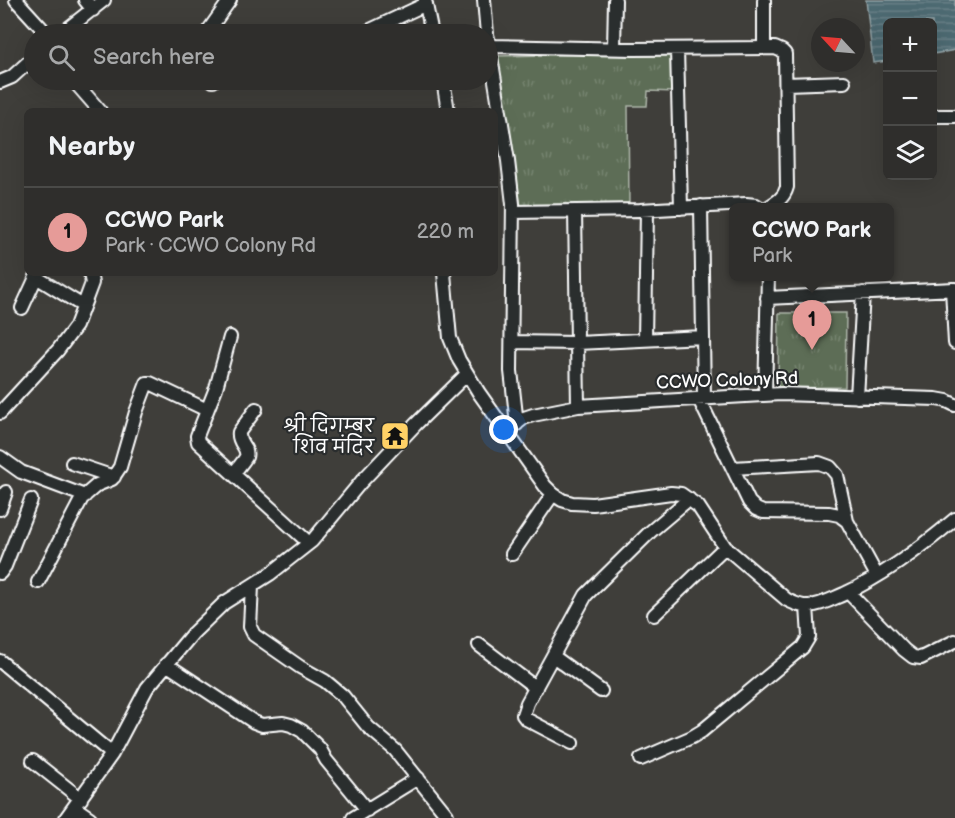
<!DOCTYPE html>
<meta charset="utf-8">
<style>
body{margin:0;font-family:"Balsamiq Sans","Playpen Sans Deva",sans-serif;background:#3b3a38;color:#f1f3f6}
.controls{position:absolute;right:18px;top:18px;display:grid;overflow:hidden;border-radius:9px;box-shadow:0 6px 24px #0002}
.controls button{width:54px;height:54px;display:grid;place-items:center;padding:0;border:0;border-bottom:2px solid #4a4a48;background:#2f2e2c;color:#f1f3f6;font:30px sans-serif}
.compass{position:absolute;left:811px;top:18px;width:54px;height:54px;border-radius:50%;background:#2f2e2c;box-shadow:0 6px 24px #0002;rotate:296deg}
.you{position:absolute;left:504px;top:430px;width:21px;height:21px;margin:-15px;border:4px solid #fff;border-radius:50%;background:#1a73e8;box-shadow:0 0 0 9px #1a73e833}
.badge{display:grid;place-items:center;width:39px;height:39px;border-radius:50%;background:#e69b98;color:#111;font-size:20px;font-weight:700}
.pin{position:absolute;translate:-50% -50px;filter:drop-shadow(0 2px 3px #0008)}
.pin::after{content:'';position:absolute;top:32px;width:21px;height:18px;background:inherit;clip-path:polygon(0 0,100% 0,50% 100%)}
.popup{position:absolute;left:729px;top:203px;width:165px;height:78px;box-sizing:border-box;display:grid;place-content:center;border-radius:9px;background:#2f2e2c;filter:drop-shadow(0 2px 4px #0005);font-size:20px;white-space:nowrap;color:#a7a8a9}
.popup b{font-size:22px;color:#f1f3f6}
.popup::after{content:'';position:absolute;left:50%;top:100%;margin-left:-12px;border:12px solid transparent;border-top-color:#2f2e2c}
.list{margin:0;padding:0;list-style:none}
h2{display:flex;justify-content:space-between;align-items:center;height:78px;margin:0;padding:0 24px;font-size:26px}
h2 small{font-size:20px;font-weight:400;color:#a7a8a9}
.list li{display:grid;grid-template-columns:39px 1fr auto;gap:18px;align-items:center;box-sizing:border-box;height:90px;padding:0 24px;border-top:2px solid #4a4a48}
.list b{display:block;font-size:22px;white-space:nowrap}
.list p{margin:0;font-size:20px;white-space:nowrap;color:#a7a8a9}
.list em{font-size:20px;font-style:normal;color:#a7a8a9}
.icon{flex:none;width:33px;height:33px;fill:none;stroke:currentColor;stroke-width:2;stroke-linecap:round;stroke-linejoin:round}
.map{position:relative;flex:none;width:955px;height:818px;overflow:hidden}
.search{position:absolute;background:#2f2e2c;box-shadow:0 6px 24px #0002;left:24px;top:24px;width:474px;height:66px;display:flex;align-items:center;gap:15px;box-sizing:border-box;padding:0 21px;border-radius:33px;color:#a7a8a9;font-size:22px}
.panel{position:absolute;background:#2f2e2c;box-shadow:0 6px 24px #0002;left:24px;top:108px;width:474px;height:168px;border-radius:9px}
.map>svg:first-child{display:block}
.park{fill:url(#park-tufts);stroke:#aeb6aa;stroke-width:1.5}
.water{fill:url(#water-rules);stroke:#95a6aa;stroke-width:1.5}
.lines{fill:none;stroke-linecap:round;stroke-linejoin:round}
.minor-casing{stroke:#fff;stroke-width:16}
.minor{stroke:#2a2d2e;stroke-width:12}
.labels{text-anchor:middle;stroke-width:4.5;stroke-linejoin:round;paint-order:stroke}
.street-label{font-size:18px;fill:#fff;stroke:#2a2d2e}
.poi-label{font-size:18px;fill:#fff;stroke:#2a2d2e;text-anchor:end}
</style>
<div class="map">
<svg width="955" height="818" viewBox="0 0 955 818">
<defs>
<pattern id="park-tufts" width="24" height="20" patternUnits="userSpaceOnUse" patternTransform="scale(1.5)"><rect width="24" height="20" fill="#5d6d56"/><path d="M3 7l-1-3M5 7V3M7 7l1-3M15 17l-1-3M17 17v-4M19 17l1-3" fill="none" stroke="#75836f"/></pattern>
<pattern id="water-rules" width="6" height="5" patternUnits="userSpaceOnUse" patternTransform="scale(1.5)"><rect width="6" height="5" fill="#4e6a72"/><path d="M0 2.5h6" fill="none" stroke="#698087"/></pattern>
</defs>
<rect width="100%" height="100%" fill="#3f3e3a"/>
<filter id="ink" filterUnits="userSpaceOnUse"><feTurbulence type="fractalNoise" baseFrequency=".0167" numOctaves="2"/><feDisplacementMap in="SourceGraphic" scale="12" xChannelSelector="R" yChannelSelector="G"/><feConvolveMatrix kernelMatrix="1 2 1 2 8 2 1 2 1" color-interpolation-filters="sRGB"/></filter>
<g filter="url(#ink)">
<path class="park" d="M673,52L675,92L648,91L647,106H628L629,204L521,207L497,56Z
M779,313H846L845,387L778,388Z"/>
<path class="water" d="M866,0H955V50L933,54L932,22H888L887,61L873,63Z"/>
<g class="lines">
<g class="minor-casing">
<path id="minor" d="M16,0L47,34
M85,0L93,10
M425,0L432,34
M484,0L487,34
M764,0V48
M61,34L104,0
M206,34L230,0
M362,34L426,4
M488,38L508,161L513,204L511,371L517,424
M489,46L633,49L775,48L782,51L785,54L787,187C784,198 777,202 767,208
M614,48L615,0
M677,49L681,208
M73,80L100,111
M212,80L213,81
M443,80L448,111
M0,82L12,77L34,57
M786,84L844,82
M932,116H955
M575,211L578,406
M513,212L640,210L746,204L756,205L761,208
M444,273L450,338L459,360L479,393L545,486L553,494L562,500L572,503L593,504L671,493L681,494L698,506L725,547L787,600C794,603 801,607 809,606C822,605 832,599 844,594C885,575 921,548 955,519
M36,277L83,306
M952,289L955,343
M767,298L955,289
M22,308L38,273
M230,337L216,388L197,436L198,442L309,543
M703,337L704,398
M645,340L647,210
M512,342L577,343L703,337L701,206
M765,395L768,276
M857,397L863,293
M699,399L749,502L756,509L763,512L829,513L839,515L847,521L877,576
M0,413L58,350L76,326L92,283L90,273
M506,432L524,418L533,415L578,406L781,394L936,399L947,401L955,405
M0,457L21,472L85,496
M72,463L114,477
M733,468L819,463L830,467L837,475L847,521
M233,474C237,469 243,462 246,457C249,447 237,444 239,432L256,409
M0,509L6,492
M512,554L553,494
M0,573L5,566L31,500
M38,582L82,498L97,485L112,479L120,467L136,412L147,383H150L207,410
M252,586L250,627L254,635L300,667L325,681L343,696L368,727L395,750L447,815
M848,592L904,650L913,657L921,658L955,641
M654,615L725,547
M479,645L536,688
M553,656L601,691
M0,661L112,754
M166,664L254,722L262,725L283,723L291,725L302,731L320,749L326,760L367,810
M572,743L526,719L523,715L527,703L586,595L650,532L689,499
M641,759L692,737L702,731L803,647L809,637L807,606
M33,761L81,799
M74,807L90,818
M66,818L112,754L147,688L193,633L224,603L270,574L312,541L361,482L416,424L467,374
M353,818L418,778"/>
</g>
<use href="#minor" class="minor"/>
</g>
</g>
<defs>
<g id="temple-square" transform="scale(1.5)"><rect x="-9" y="-9" width="18" height="18" rx="4" fill="#ffd166" stroke="#2a2d2e"/><path d="M0-6L5-2H3V0L6.5 2.5H4V6H1.5V3h-3V6H-4V2.5H-6.5L-3 0V-2H-5Z" fill="#111"/></g>
</defs>
<g fill-rule="evenodd">
<use href="#temple-square" x="395" y="436"/>
</g>
<g class="labels">
<g class="street-label">
<text transform="translate(727 380) rotate(-2)" y="6">CCWO Colony Rd</text>
</g>
<g class="poi-label">
<text x="374" y="432">श्री दिगम्बर<tspan x="374" dy="21">शिव मंदिर</tspan></text>
</g>
</g>
</svg>
<div class="controls">
<button>+</button>
<button>−</button>
<button><svg class="icon" aria-label="layers" viewBox="0 0 24 24"><path d="M12 4l9 5-9 5-9-5zM3 14l9 5 9-5"/></svg></button>
</div>
<svg class="compass" viewBox="-18 -18 36 36"><path d="M0-13l5 13h-10z" fill="#e53935"/><path d="M0 13l5-13h-10z" fill="#a7a8a9"/></svg>
<div class="you"></div>
<div class="pin badge" style="left:812px;top:350px">1</div>
<div class="popup"><b>CCWO Park</b>Park</div>
<div class="search"><svg class="icon" aria-label="search" viewBox="0 0 24 24"><circle cx="10" cy="10" r="6"/><path d="M15 15l6 6"/></svg>Search here</div>
<section class="panel">
<h2>Nearby<small></small></h2>
<ul class="list">
<li><span class="badge">1</span><div><b>CCWO Park</b><p>Park · CCWO Colony Rd</p></div><em>220 m</em></li>
</ul>
</section>
</div>
